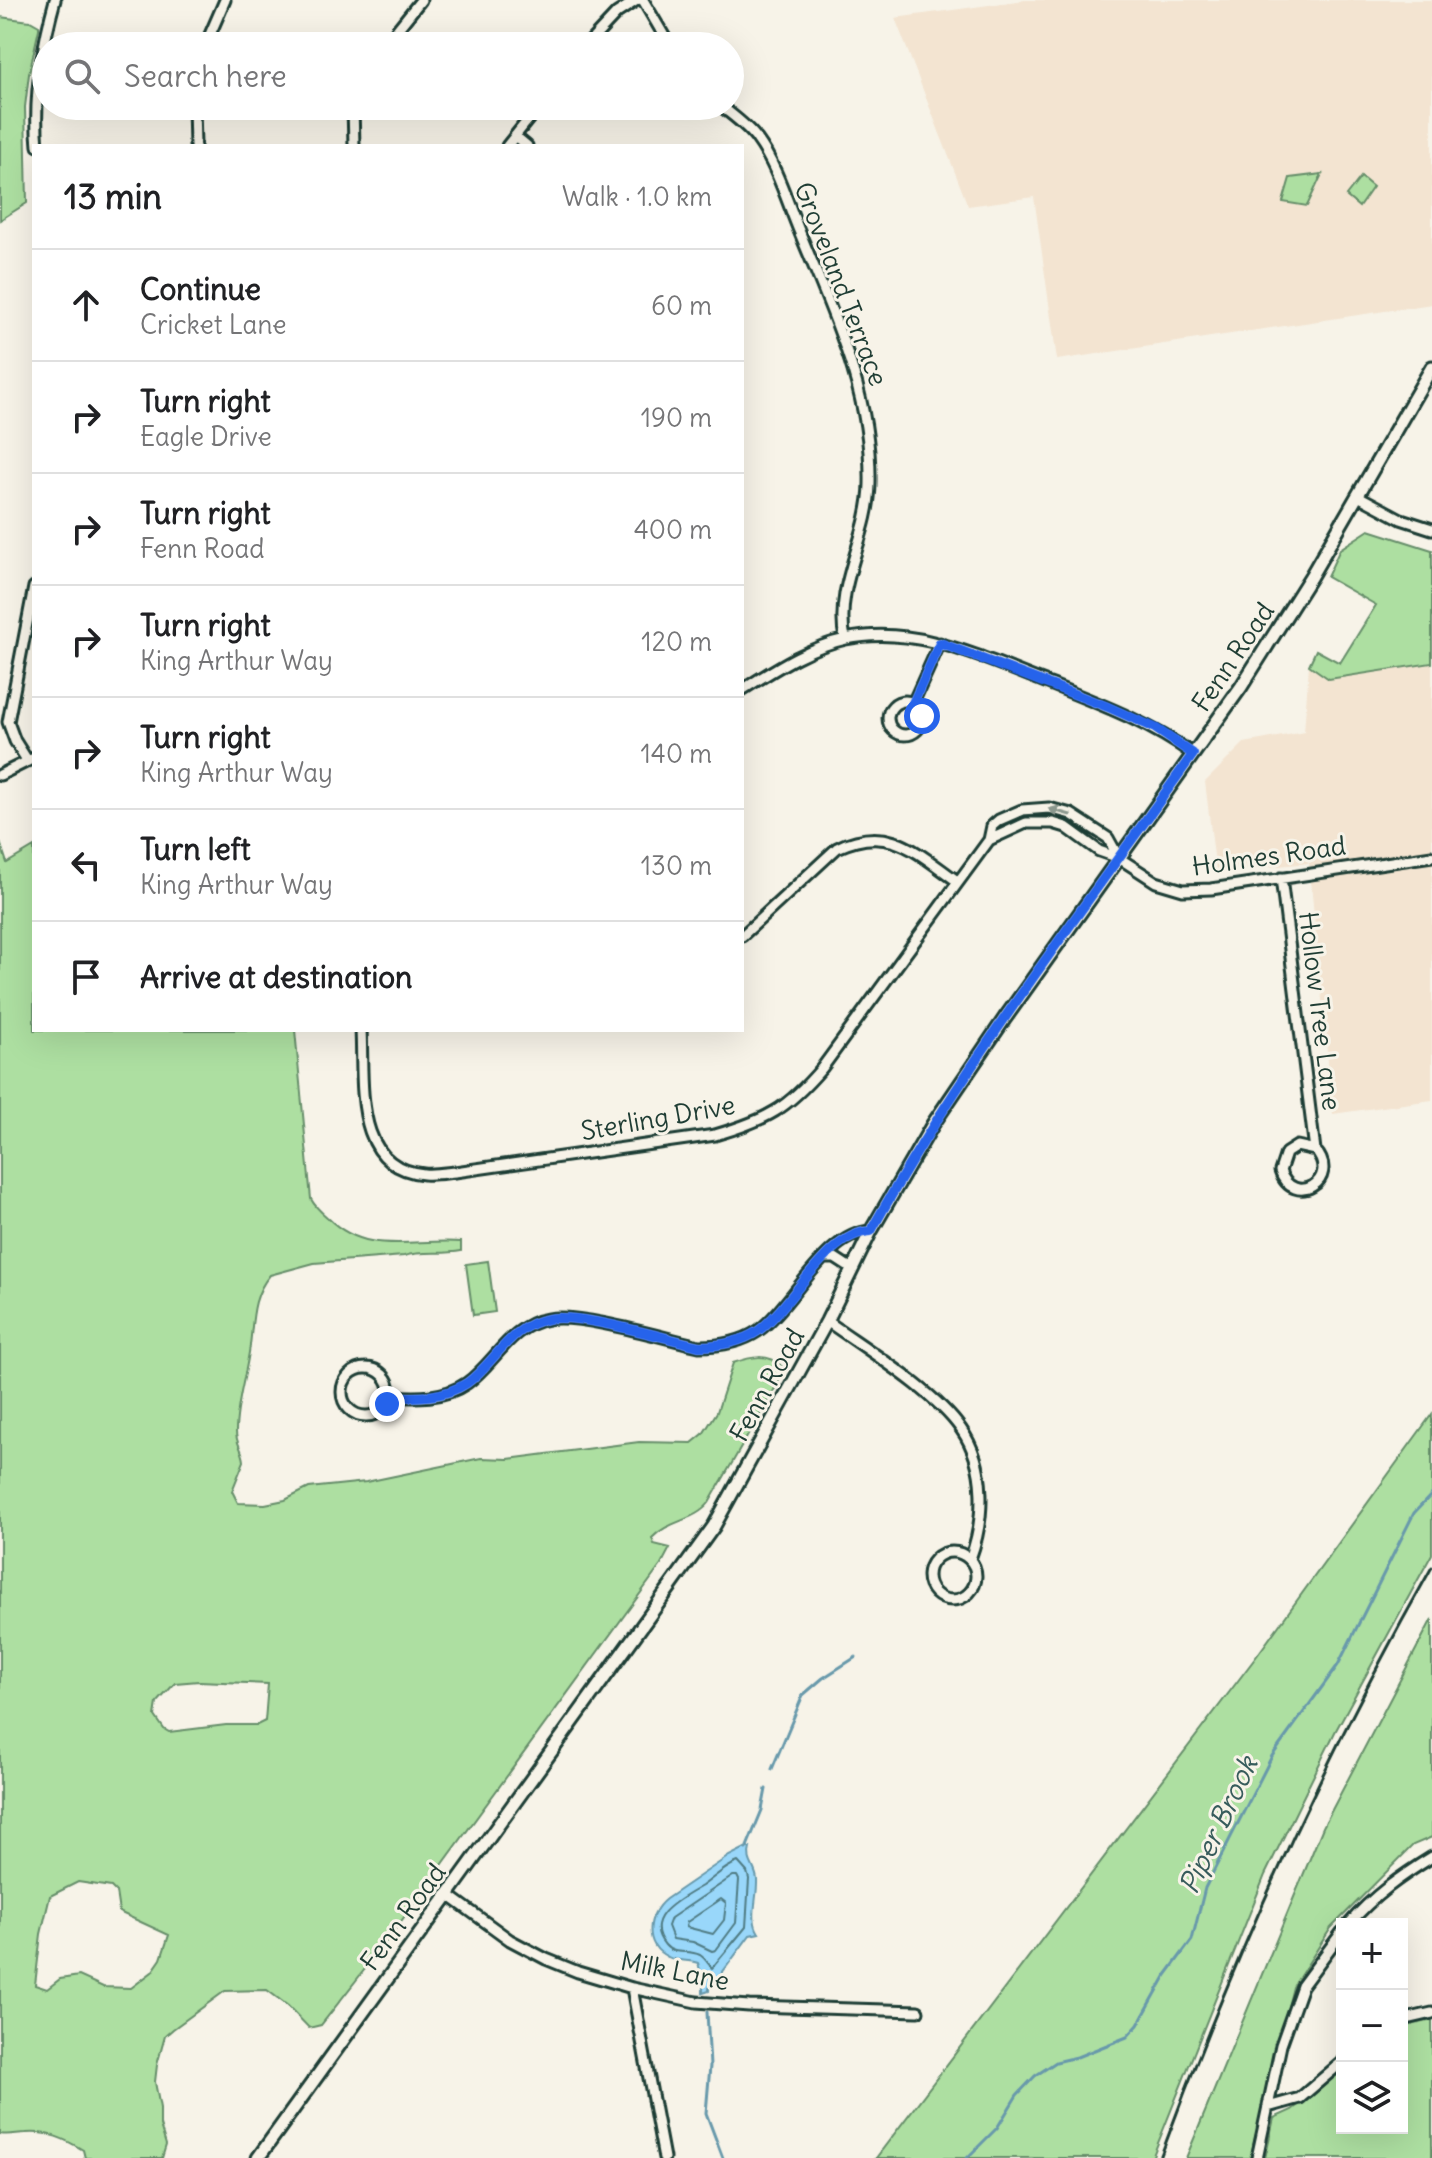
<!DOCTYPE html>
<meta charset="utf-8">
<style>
body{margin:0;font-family:Delius,sans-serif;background:#f2f2f2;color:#202124}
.controls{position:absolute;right:24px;bottom:24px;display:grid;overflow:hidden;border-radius:0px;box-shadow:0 8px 32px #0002}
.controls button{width:72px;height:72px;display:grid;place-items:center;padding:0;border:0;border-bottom:2px solid #e0e0e0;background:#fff;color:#202124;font:40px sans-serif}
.stop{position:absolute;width:24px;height:24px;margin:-18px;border:6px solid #2563eb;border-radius:50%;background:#fff}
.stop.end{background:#2563eb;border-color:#fff;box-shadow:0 2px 8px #0008}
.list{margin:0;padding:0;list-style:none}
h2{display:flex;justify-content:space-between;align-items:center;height:104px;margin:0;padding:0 32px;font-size:34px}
h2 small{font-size:26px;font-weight:400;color:#757577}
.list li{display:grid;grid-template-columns:52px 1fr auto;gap:24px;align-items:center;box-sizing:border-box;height:112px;padding:0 32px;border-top:2px solid #e0e0e0}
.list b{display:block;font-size:30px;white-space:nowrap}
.list p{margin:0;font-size:26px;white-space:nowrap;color:#757577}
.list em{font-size:26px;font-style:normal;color:#757577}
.icon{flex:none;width:44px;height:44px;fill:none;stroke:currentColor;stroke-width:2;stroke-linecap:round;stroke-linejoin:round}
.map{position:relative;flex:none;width:1432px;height:2158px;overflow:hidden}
.search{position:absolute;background:#fff;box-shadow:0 8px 32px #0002;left:32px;top:32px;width:712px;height:88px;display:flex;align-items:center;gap:20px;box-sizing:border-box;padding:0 28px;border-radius:44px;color:#757577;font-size:30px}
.panel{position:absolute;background:#fff;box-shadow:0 8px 32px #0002;left:32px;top:144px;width:712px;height:888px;border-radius:0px}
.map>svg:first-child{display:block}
.built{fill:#f3e4d1}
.green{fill:#addfa1;stroke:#668e6a;stroke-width:2;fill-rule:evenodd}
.water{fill:#99d7fa;stroke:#6899ab;stroke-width:2}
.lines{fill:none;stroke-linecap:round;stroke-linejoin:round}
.shore{stroke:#507b83;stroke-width:2}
.stream{stroke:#6899ab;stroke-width:3}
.minor-casing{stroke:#1f3d34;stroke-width:15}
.tertiary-casing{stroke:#1f3d34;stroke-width:17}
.minor{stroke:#f7f3e8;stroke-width:9}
.tertiary{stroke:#f7f3e8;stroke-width:11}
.rail{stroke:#1f3d34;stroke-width:3}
.oneway{fill:#8b988e}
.route{stroke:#2563eb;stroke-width:10}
.labels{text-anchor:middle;stroke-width:6;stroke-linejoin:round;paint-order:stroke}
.street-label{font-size:26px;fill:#1f3d34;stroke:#f7f3e8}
.water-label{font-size:28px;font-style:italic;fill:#375c5c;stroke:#f7f3e8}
</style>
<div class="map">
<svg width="1432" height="2158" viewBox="0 0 1432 2158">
<rect width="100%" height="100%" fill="#f7f3e8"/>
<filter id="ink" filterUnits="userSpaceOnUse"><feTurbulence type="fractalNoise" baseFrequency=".0125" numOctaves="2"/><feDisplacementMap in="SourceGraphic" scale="16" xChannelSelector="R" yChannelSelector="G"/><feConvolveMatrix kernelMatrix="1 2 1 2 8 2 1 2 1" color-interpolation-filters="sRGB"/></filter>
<g filter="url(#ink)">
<path class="built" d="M1025,0H1432V304L1057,360L1034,197L968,206L895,18Z
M1432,663V1100L1333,1114L1309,863L1216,872L1205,782L1244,743L1304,732L1309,665L1329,679Z"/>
<path class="green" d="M0,17L30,21L39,26V29L29,74L25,107L27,203L0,220Z
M1322,174L1307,206L1283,202L1290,178Z
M1361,177L1373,187L1359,207L1346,196Z
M1369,530L1432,550V663L1329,679L1309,665L1316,650L1340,663L1376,605L1327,577L1340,549Z
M0,842L7,863L34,847V1030H295L311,1199C315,1207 321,1212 328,1218C367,1257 413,1238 461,1242V1251C442,1255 423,1250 404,1256L314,1263L270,1275C249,1299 254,1329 248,1358C244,1382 236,1407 236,1432C236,1444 243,1450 244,1461L232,1491L238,1503L265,1504L285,1500L309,1488L366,1482L481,1458L508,1459L639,1442L692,1443L703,1434L717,1412L733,1363C750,1357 769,1352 782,1367L778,1383L709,1503C695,1521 669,1520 652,1538L654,1544L670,1548L661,1565L383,1946L321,2025L309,2028L288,2006L267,1990L225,1991L173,2029L165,2036L157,2065L155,2082L160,2108V2125L166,2145L162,2158H85L83,2150C65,2139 48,2131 26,2133C17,2133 10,2136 0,2134ZM199,1681L268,1684L265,1721L257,1725H226L169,1732L164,1729L155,1716L157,1703L175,1683ZM78,1882L111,1887L116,1892L119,1912L169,1935L161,1959L152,1972L131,1988L103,1987L79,1976L60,1979L47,1989L35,1985L41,1934L50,1896Z
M488,1261L495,1312L473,1315L466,1264Z
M1432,1414V1554L1335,1732L1265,1875L1152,2158H876L1256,1657Z
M1432,1619V1837L1413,1845L1331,1928L1293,1987L1250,2158H1186L1323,1827Z
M1432,2020V2158H1265L1274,2118L1292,2110L1342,2071V2128H1402V2027Z"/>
<path class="water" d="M745,1848H750C746,1862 756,1867 757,1880C758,1897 749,1919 759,1933L750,1935L716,1981L709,1986V1991L703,1993V1980L698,1963C688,1959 677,1962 668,1957C643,1945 647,1914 666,1899L729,1856Z"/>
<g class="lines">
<path class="shore" d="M738,1862L747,1872L749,1879L746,1927L712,1968C708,1964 705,1958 700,1955C688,1949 674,1956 665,1945C641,1917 682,1898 702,1886C714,1878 724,1867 738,1862Z
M733,1876H737L739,1880L736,1923L716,1950L712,1951L693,1942L673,1939L668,1926L671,1918Z
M721,1899L726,1903L724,1920L713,1934L686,1927L687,1922Z"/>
<path class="stream" d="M772,1769L803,1695L823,1678L856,1657
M746,1849L762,1810L766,1789
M707,2012L710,2066L706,2113L723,2158
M967,2158L997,2128L1017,2095L1035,2076L1056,2062L1077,2057L1127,2037L1138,2025L1166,1975L1192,1940L1205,1888L1272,1756L1338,1665L1414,1513L1432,1494"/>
<g class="minor-casing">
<path id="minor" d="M643,0L670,46
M205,46L225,0
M384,46L421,0
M586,46L617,13L637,0
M194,106L195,146
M353,106L354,146
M721,106C733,116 748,126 757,139C777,166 787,202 800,233C833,314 872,394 870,484C869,538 834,585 845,639
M515,136L527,146
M38,146C33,97 42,47 55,0
M507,146L539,106
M1358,496L1401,519L1432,529
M742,690C774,670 808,647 846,639C915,624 982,658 1045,682C1097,703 1147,721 1193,754
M888 718a17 17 0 1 1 34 0a17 17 0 1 1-34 0Z
M913,703L940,643
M27,760L15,741L8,722L34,587
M0,775L34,758
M989,840L1026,823H1053L1066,827L1099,851L1119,858L1156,882L1183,890L1211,889L1432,856
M1281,878L1315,1150C1342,1180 1293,1209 1280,1171L1286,1153L1297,1146L1315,1150
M742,936L837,848C889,823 916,852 957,881
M361,1030C364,1081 352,1168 424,1174C434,1175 445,1173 455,1172L715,1135C767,1120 787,1109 822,1068L989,840L992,826L999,820L1022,810L1049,808L1071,814L1108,838L1119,858
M826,1258H835L852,1269
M827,1321C866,1349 935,1391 961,1429C987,1466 985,1519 970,1559
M342 1392a24 24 0 1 1 48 0a24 24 0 1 1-48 0Z
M390,1396C416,1398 444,1399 467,1383C495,1363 510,1325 548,1319C580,1313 664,1338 699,1346C720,1346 740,1343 758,1331C793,1306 825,1233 871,1231
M928 1576a24 24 0 1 1 48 0a24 24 0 1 1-48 0Z
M447,1894L510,1940L546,1959L578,1972L632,1988L696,2002L749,2006L918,2011
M1349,1924C1373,1896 1401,1876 1432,1857
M632,1988L664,2158
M1402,2020L1432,2013
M1268,2107L1300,2098L1342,2062
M1257,2158L1281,2045L1302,1986L1342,1932"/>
</g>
<g class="tertiary-casing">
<path id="tertiary" d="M258,2158L714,1526L827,1321L871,1231L933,1124L1005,1018L1241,687L1311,576L1432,367"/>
</g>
<use href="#minor" class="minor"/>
<use href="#tertiary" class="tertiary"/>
<path class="rail" d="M1160,2158C1235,1954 1325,1756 1432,1567"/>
</g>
<defs><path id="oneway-solid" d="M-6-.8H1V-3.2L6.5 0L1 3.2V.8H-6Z" transform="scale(2)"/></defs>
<use class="oneway" href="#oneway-solid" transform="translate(1060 812) rotate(-164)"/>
</g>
<g class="lines" filter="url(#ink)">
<path class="route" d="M387,1404L390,1396C416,1398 444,1398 467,1383C495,1363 510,1325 548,1319C580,1313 663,1338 699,1346C720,1346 740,1343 758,1331C793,1306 826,1233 871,1231C964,1063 1082,911 1193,754L1155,728L1108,707L940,643L913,703L922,716"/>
</g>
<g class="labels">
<g class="street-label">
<text transform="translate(841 284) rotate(69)" y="9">Groveland Terrace</text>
<text transform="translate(1233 657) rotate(-56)" y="9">Fenn Road</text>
<text transform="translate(1269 856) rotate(-8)" y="9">Holmes Road</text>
<text transform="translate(1320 1011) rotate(83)" y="9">Hollow Tree Lane</text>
<text transform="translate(658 1118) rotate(-10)" y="9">Sterling Drive</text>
<text transform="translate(767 1385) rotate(-61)" y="9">Fenn Road</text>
<text transform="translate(403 1917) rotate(-54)" y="9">Fenn Road</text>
<text transform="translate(675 1971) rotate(11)" y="9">Milk Lane</text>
</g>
<g class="water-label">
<text transform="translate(1218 1825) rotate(-65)" y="10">Piper Brook</text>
</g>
</g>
</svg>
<div class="controls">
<button>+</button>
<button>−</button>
<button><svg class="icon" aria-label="layers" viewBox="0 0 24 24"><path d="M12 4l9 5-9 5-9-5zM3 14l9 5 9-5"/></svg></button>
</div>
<div class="stop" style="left:922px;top:716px"></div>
<div class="stop end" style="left:387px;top:1404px"></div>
<div class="search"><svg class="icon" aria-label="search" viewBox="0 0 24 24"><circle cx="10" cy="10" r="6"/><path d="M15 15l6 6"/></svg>Search here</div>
<section class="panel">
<h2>13 min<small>Walk · 1.0 km</small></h2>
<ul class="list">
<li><svg class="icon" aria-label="ahead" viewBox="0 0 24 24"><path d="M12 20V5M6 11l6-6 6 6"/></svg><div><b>Continue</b><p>Cricket Lane</p></div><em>60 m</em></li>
<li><svg class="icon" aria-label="right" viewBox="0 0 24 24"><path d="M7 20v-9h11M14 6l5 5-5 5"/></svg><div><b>Turn right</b><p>Eagle Drive</p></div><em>190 m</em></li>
<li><svg class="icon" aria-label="right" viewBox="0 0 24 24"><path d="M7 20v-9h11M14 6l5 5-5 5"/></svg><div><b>Turn right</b><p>Fenn Road</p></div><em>400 m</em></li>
<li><svg class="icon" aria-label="right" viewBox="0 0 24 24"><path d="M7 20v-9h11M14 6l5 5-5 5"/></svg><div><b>Turn right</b><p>King Arthur Way</p></div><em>120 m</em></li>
<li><svg class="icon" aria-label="right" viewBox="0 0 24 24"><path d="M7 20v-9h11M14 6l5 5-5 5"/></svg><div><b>Turn right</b><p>King Arthur Way</p></div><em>140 m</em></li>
<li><svg class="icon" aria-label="left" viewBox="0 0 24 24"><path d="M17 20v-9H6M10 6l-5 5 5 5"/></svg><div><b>Turn left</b><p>King Arthur Way</p></div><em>130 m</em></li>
<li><svg class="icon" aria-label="arrive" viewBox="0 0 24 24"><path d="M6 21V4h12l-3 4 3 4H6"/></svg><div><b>Arrive at destination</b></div></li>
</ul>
</section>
</div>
